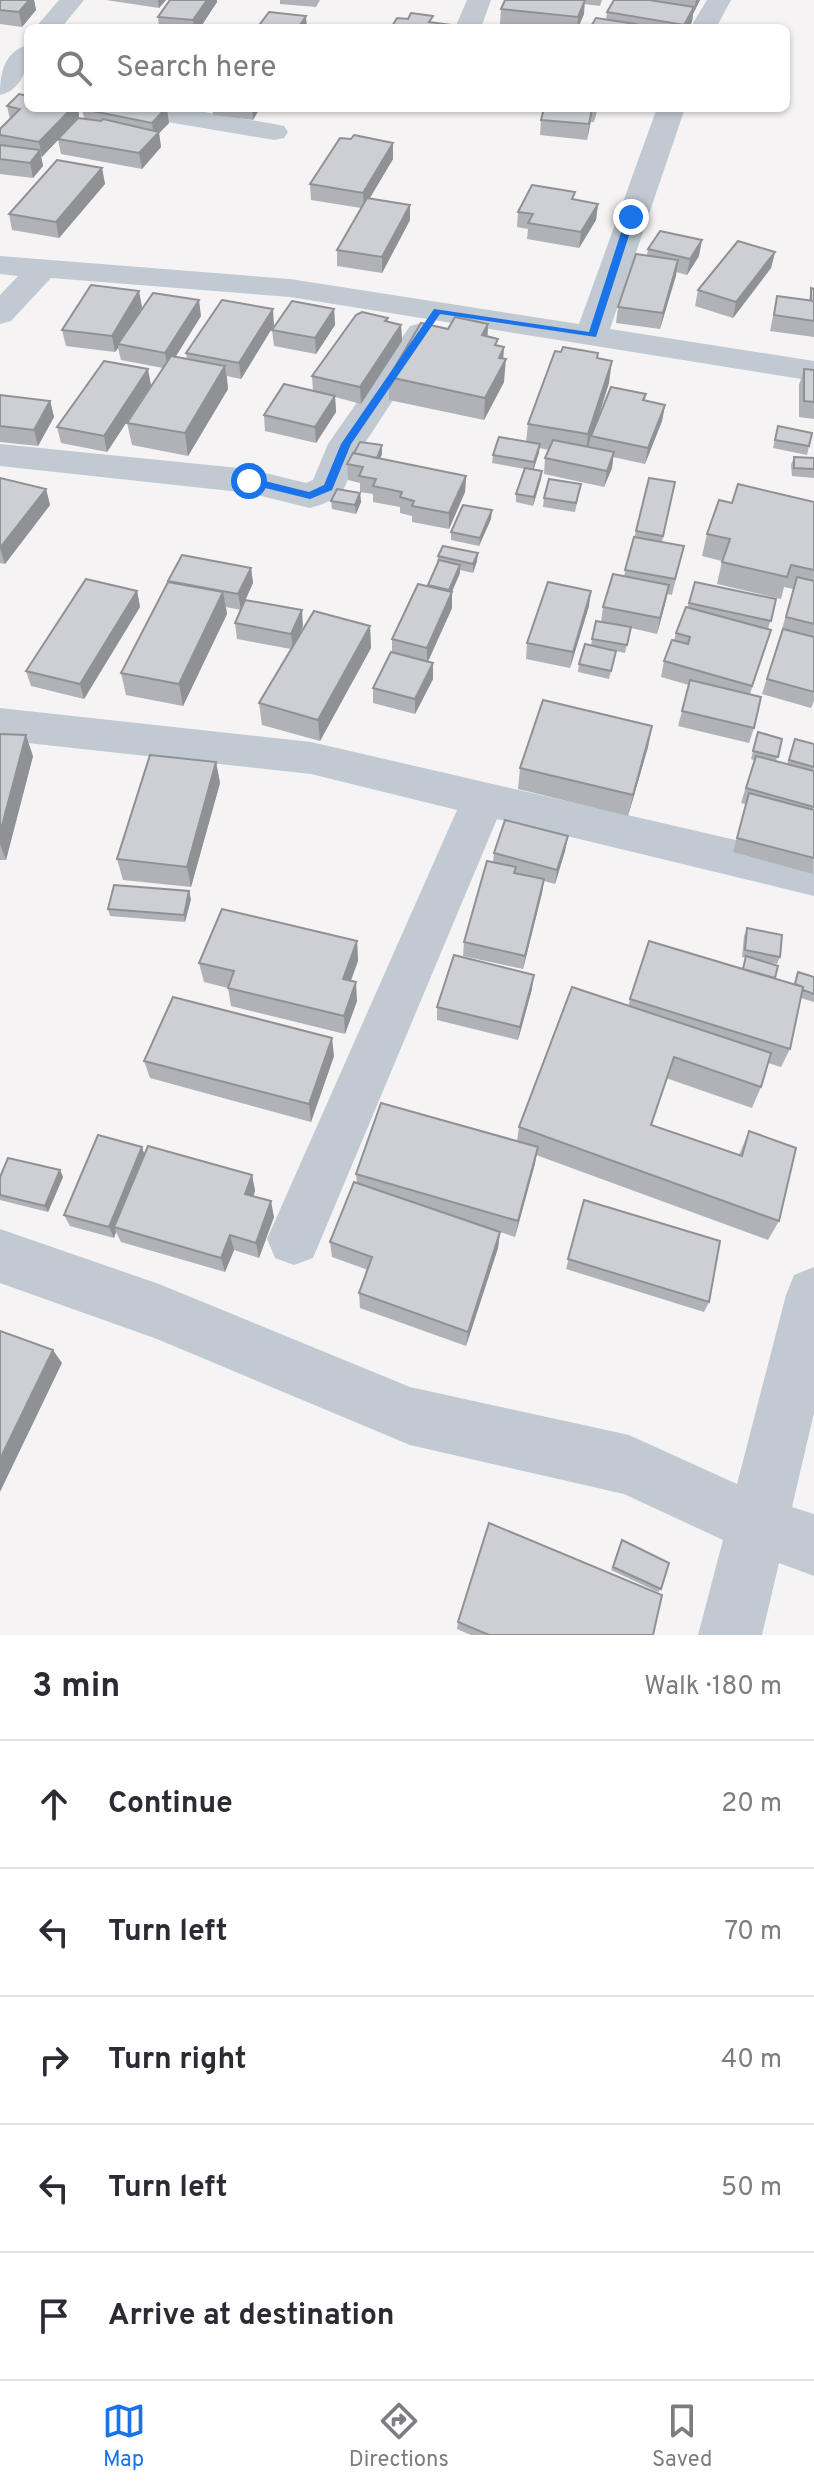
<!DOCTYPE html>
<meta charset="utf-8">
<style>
body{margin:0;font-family:Overpass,sans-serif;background:#f7f7f7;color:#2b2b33}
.stop{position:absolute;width:24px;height:24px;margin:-18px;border:6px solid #1a73e8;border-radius:50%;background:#fff}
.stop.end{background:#1a73e8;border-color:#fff;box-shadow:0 2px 8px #0008}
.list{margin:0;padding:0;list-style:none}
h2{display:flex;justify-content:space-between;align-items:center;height:104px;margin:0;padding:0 32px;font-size:34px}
h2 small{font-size:26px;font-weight:400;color:#7c7c81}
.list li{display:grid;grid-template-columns:52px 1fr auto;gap:24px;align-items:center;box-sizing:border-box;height:128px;padding:0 32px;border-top:2px solid #e1e1e2}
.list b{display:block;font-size:30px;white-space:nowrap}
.list em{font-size:26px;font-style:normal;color:#7c7c81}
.icon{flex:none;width:44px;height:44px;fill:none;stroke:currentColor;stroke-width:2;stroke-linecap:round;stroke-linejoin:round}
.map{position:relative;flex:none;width:814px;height:1635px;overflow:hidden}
.search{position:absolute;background:#fff;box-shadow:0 2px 6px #0004;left:24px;right:24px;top:24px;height:88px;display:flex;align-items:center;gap:20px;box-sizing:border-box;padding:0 28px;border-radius:12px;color:#7c7c81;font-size:30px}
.sheet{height:744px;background:#fff}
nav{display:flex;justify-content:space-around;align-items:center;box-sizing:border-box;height:112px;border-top:2px solid #e1e1e2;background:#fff;font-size:22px;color:#7c7c81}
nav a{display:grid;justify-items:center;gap:4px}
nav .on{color:#1a73e8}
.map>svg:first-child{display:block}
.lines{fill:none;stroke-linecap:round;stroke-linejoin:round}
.minor{fill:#c1cad2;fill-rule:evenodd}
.wall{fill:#b0b2b7}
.shaded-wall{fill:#909195}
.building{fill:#cdcfd5;stroke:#909195;stroke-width:2}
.route{fill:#1a73e8}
</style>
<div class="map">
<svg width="814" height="1635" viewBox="0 0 814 1635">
<rect width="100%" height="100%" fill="#f5f3f3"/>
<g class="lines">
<path class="minor" d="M59,0H84L61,28H35Z
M467,0H491L481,28H455Z
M707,0H731L716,28H690Z
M28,45C28,66 24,89 0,95C0,74 4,51 28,45Z
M118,108H181L274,124L284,126L288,132L284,138L274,140L132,116L122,114Z
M657,108H685L610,329L814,361V381L290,297L51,278L11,321L0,324V295L18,276L0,274V256L290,279L579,324Z
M421,323L432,326L437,333L363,446L341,495L323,504L310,508L249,493L0,466V444L249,469L306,483L313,480L328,444L410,326Z
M0,708L311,742L814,858V896L497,819L313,1258L294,1265L275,1258L267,1239L457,810L311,774L0,740Z
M0,1229L159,1284L410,1387L629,1435L737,1484L786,1295L794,1275L814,1267V1413L792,1507L814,1514V1576L779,1563L762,1635H698L723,1540L624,1494L410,1445L157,1339L0,1283Z"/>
</g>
<path class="wall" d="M0,0H34L36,10L22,27L0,24Z
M106,0H166L159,8Z
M170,0H217V2L200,28H159L158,17Z
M280,0H320L316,7L280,4Z
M505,0H602L600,6L584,4V14L578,28H536L500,24L501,9Z
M614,0H700L693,14L692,22L688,28H590L606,20L607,12Z
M7,106L79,111V118H84L82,109L169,123L159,133L161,147L142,169L61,154L58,140L41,157L43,166L33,178L0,174V129L10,119Z
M212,108H260L253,120L213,115Z
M544,108H598L594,122H591L587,140L540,135L541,120Z
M393,143V159L369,199L410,220L382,273L337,266V250L361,208L311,200L310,184Z
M102,168L105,184L59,238L12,230L9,214Z
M574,200L598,204L596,220L579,248L527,239L528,229L517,227L518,212Z
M648,249L699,256L687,275L676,272L660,329L616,323L618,307L647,255Z
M775,252L771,268L733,318L695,306L698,290Z
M811,288L814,289V337L770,331L777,296L809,301Z
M142,307L136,317L201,316L175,357L187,359L186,353L274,325L241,379L227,376L228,389L188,456L132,445L127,423L163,368L121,360L118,348L115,352L66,346L62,330Z
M334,309L335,325L316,354L274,346L272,330Z
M388,318V322L401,325L402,341L361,404L335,397L336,412L316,443L265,431L264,415L313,391L312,376Z
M488,324L487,337L497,345L503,359L504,382L484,420L389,400V377L448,329Z
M597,358L609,383L598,418L646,394L645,400L665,405L662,421L645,464L613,457L612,468L604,487L544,474L545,458L549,450L539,448L534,469L542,471L541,479L533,506L516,502V494L525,469L492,463L493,455L526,442L528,424Z
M804,369L814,370V419L799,417V385Z
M151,385L107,452L61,443L57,427Z
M0,395L50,401L54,417L38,446L0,442Z
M778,426L812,433L807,455L773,448Z
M382,445V454L380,459L466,476L465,492L449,529L412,522V516L400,513V507L373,502V494L360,492V483L348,480L347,464Z
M794,457L814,458V478L792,476L791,465Z
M0,478L46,489L50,505L5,564L0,563Z
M675,482L662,542L684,546L672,595L667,594L657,634L631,628L625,653L616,651L609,679L578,672L579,664L591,646L592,639L601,622L603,607L624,576L636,531Z
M581,484L575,512L543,507L544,498Z
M360,493L361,502L356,514L332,509L331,501Z
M814,502V701L811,708L762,694L781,633L793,589L784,587L781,599L717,584L722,561L702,556L707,534L732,503Z
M491,519L479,546L451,540V532Z
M438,556L477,561L473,573L460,570V573L452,592V608L428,662L433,663V679L415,714L373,703V688L392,652V639L428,586L437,564Z
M251,568L253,583L245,600L303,626L297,640L370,626L371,648L320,741L262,725L259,703L291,649L237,639L235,623L241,610L226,607L227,614L183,706L126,695L121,673L168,581Z
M137,591L140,607L84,699L31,686L26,671Z
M776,599L768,629L771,630L750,694L754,728L749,743L678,726L689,685L661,677L664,661L674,640L676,633L689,603Z
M589,606L570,668L526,659L527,643Z
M652,726L648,747L628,816L518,789L520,768Z
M758,732L782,739L776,761L787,764L795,739L814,744L813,874L733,852L746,804L741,803L754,760L751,759Z
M0,734L33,756L6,860H0Z
M216,762L220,783L191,887L123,880L117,859Z
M568,836L565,851L555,884L544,881L542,893L523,969L463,956L464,942L493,862L494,853Z
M191,899L185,922L110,916L108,909Z
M747,928L780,957L777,964L761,961L775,978L794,984L798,972L814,977V1002L801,998L790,1049L781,1067L768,1063L761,1087L752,1108L666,1078L651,1125L739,1155L749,1131L779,1221L768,1240L536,1155L515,1237L500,1232L498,1248L466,1346L360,1308L359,1293L368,1270L332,1257L330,1242L357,1184L356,1174L517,1141L519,1127L628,1006L649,941L742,969L746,958L742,957L744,936Z
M357,941L358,961L351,981L357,1001L345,1034L231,1006L228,988L204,982L199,963Z
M532,989L518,1040L437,1020V1007Z
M334,1056L311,1122L150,1078L144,1061Z
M144,1154L252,1175L255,1191L253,1196L274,1217L259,1258L234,1250L225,1272L121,1242L116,1232L114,1238L70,1226L64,1215Z
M60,1170L63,1177L48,1212L0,1200V1177Z
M584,1200L709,1302L704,1312L566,1269Z
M622,1540L661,1589L658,1592L611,1570Z
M458,1622L653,1635H471L457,1629Z"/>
<path class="shaded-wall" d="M29,0H34L36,10L22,27L19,12Z
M158,0H166L159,8Z
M207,0H217V2L200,28H194L193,20Z
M585,0L584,14L578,28H577L578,17Z
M696,0H700L693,14Z
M694,7L692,22L688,28H684Z
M306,16L307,28H298Z
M70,108H78L79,119L58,139V140L42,157L39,142Z
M167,108L169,123L159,133L161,147L142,169L139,153L154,137L152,123Z
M252,108H260L253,120Z
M592,109L590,124L587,140L589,124Z
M393,143V159L364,208L363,193Z
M40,150L43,166L33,178L30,163Z
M102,168L105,184L59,238L56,222Z
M598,204L596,220L579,248L581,232Z
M410,205V220L382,273V257Z
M702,240L699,256L687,275L690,259Z
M775,252L771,268L733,318L736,302Z
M678,260L676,276L660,329L663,313Z
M139,291L142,307L120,345L118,344V348L115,352L112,336Z
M199,300L201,316L168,369L165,353Z
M273,309L274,325L241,379L239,363Z
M334,309L335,325L316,354L315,338Z
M488,324L487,346L482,335Z
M401,325L402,341L361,404L360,387Z
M504,347L503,364L506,359L504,382L484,420L485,398L499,358Z
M612,361L609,383L592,436H591L586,457L588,434Z
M225,366L228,389L188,456L185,433Z
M148,369L151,385L107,452L104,436Z
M335,396L336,412L316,443L315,427Z
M50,401L54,417L38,446L34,430Z
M665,405L662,421L645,464L648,448Z
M540,444L539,453L533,471L534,462Z
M382,445V454L376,469V460Z
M614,452L612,468L604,487L607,471Z
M542,471L541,479L533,506L534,497Z
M466,476L465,492L449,529V513Z
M46,489L50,505L5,564L0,548Z
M360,493L361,502L356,514L355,505Z
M492,510L491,519L479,546L480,538Z
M478,553L477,561L473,573V564Z
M460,565V573L449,598V590Z
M251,568L253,583L241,610L238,594Z
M669,585L666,601L657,634L660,618Z
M137,591L140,607L84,699L80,684Z
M591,591L589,606L570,668L573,652Z
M223,592L227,614L183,706L179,684Z
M452,592V608L427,663V648Z
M302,610L303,626L293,649L291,634Z
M370,626L371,648L320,741L318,720Z
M433,663V679L415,714V699Z
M652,726L648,747L628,816L633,795Z
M26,735L33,756L6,860L0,844V833Z
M216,762L220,783L191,887L187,867Z
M568,836L565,851L555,884L557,870Z
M544,879L542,893L523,969L525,956Z
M189,891L191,899L185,922L184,915Z
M357,941L358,961L344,998L343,979Z
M534,975L532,989L518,1040L520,1027Z
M356,982L357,1001L345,1034L344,1016Z
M332,1038L334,1056L311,1122L309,1104Z
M142,1147L146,1159L114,1227L116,1232L114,1238L109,1227Z
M538,1147L535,1164L515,1237L518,1221Z
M60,1170L63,1177L48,1212L45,1206Z
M252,1175L255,1191L249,1210L245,1194Z
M271,1201L274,1217L259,1258L256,1243Z
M500,1232L498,1248L466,1346L468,1332Z
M230,1235L234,1250L225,1272L221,1258Z
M53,1350L62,1363L0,1492V1459Z"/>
<path class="building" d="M0,0H29L19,12L0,10Z
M170,0H207L193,20L158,17Z
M505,0H585L578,17L501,9Z
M614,0H649L694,7L684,25L607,12Z
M269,12L306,16L298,28H257Z
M411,13L433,16L429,22L452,25L450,28H391L397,18L408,19Z
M596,18L636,24L634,28H590Z
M645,25L661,28H643Z
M19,94L28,96V108H72L39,142L0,135V129L20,109L7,106Z
M83,108H166L152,123L82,109Z
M544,108H586L592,109L589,124L541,120Z
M78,118L101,121L103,119L159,132L139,153L58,139Z
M354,135L393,143L363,193L310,184L340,138L351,139Z
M0,145L40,150L30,163L0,159Z
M57,160L102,168L56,222L9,214Z
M532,185L575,192L572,199L598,204L581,232L528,223L533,214L518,212Z
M367,198L410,205L382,257L337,250Z
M660,231L702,240L690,259L648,249Z
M738,241L775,252L736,302L698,290Z
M636,254L678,260L663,313L618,307Z
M91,285L139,291L112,336L62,330Z
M811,288L814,289V301H811Z
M153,293L199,300L165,353L118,344Z
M777,296L814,301V321L774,315Z
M222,300L273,309L239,363L186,353Z
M292,301L334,309L315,338L272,330Z
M362,312L388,318L385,321L401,325L360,387L312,376L356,315Z
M455,317L488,324L482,335L498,339L495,345L504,347L499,358L506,359L485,398L389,377L421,323L448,329Z
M563,347L598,353L597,358L612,361L588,434L528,424L555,351L561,352Z
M171,356L225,366L185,433L127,423Z
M104,361L148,369L104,436L57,427Z
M804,369L814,370V402L804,401Z
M284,384L335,396L315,427L264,415Z
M611,387L646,394L643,400L665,405L648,448L591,436Z
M0,395L50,401L34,430L0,426Z
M778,426L812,433L809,446L775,440Z
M499,437L540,444L534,462L493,455Z
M553,440L614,452L607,471L545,458Z
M360,442L382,445L377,458L354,453Z
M353,453L466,476L449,513L412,506L414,501L400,497L402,492L373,486L376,479L359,476L363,467L347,464Z
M794,457L814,458V469L794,468Z
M525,468L542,471L534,497L516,494Z
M0,478L46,489L0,548Z
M649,478L675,482L663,536L636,531Z
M549,479L581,484L576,503L544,498Z
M738,484L814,502V570L791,565L787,577L722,562L730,539L707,534L719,500L732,503Z
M337,489L360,493L355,505L331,501Z
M463,505L492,510L480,538L451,532Z
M634,537L684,546L675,579L625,570Z
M443,546L478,553L473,564L438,556Z
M182,555L251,568L238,594L168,581Z
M439,560L460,565L449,590L428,585Z
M613,574L669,585L660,618L603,607Z
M797,577L814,581V624L786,617Z
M86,579L137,591L80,684L26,671Z
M168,582L223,592L179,684L121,673Z
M548,582L591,591L573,652L527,643Z
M695,582L776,599L771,621L689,603Z
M418,584L452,592L427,648L392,639Z
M245,600L302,610L291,634L235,623Z
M686,607L771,630L752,686L664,661L672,640L688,644L690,637L676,633Z
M314,611L370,626L318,720L259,703Z
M596,621L631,627L627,645L592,639Z
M783,629L814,637V692L767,679Z
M585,644L616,651L611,671L579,664Z
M391,652L433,663L415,699L373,688Z
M690,680L761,697L754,728L682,711Z
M543,700L652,726L633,795L520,768Z
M758,732L782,739L778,757L753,751Z
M0,734L26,735L0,833Z
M795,739L814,744V767L789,760Z
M150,755L216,762L187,867L117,859Z
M756,756L814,771V807L746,788Z
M749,793L814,810V858L737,838Z
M505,820L568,836L557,870L494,853Z
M487,861L516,867L514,873L544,879L525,956L464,942Z
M114,885L189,891L184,915L108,909Z
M222,909L357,941L343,979L356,982L344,1016L228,988L234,971L199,963Z
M747,928L782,935L780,957L745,950Z
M649,941L803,987L790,1049L630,999Z
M454,955L534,975L520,1027L437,1007Z
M746,956L778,966L775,978L743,969Z
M798,972L814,977V994L803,990V987L795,984Z
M572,987L771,1053L761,1087L674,1057L651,1125L742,1156L749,1131L796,1148L779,1221L519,1127Z
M173,997L332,1038L309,1104L144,1061Z
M381,1103L538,1147L518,1221L356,1174Z
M98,1135L142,1147L109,1227L64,1215Z
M148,1146L252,1175L245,1194L271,1201L256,1243L230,1235L221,1258L114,1227Z
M8,1158L60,1170L45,1206L0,1195V1177Z
M354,1182L500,1232L468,1332L359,1293L372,1257L330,1242Z
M584,1200L720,1241L709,1302L568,1259Z
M0,1331L53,1350L0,1459Z
M489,1523L662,1595L653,1635H489L458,1622Z
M622,1540L669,1563L661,1589L613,1567Z"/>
<path class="route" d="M631,214L635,217L596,337L440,314L351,444L332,490L310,499L245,483L244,481L249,477L309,492L324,485L341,444L434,309L589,332L626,217Z"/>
</svg>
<div class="stop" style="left:249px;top:481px"></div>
<div class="stop end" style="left:631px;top:217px"></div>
<div class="search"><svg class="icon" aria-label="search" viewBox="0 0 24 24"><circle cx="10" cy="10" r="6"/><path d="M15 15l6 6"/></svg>Search here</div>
</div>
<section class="sheet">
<h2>3 min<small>Walk · 180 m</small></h2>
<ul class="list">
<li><svg class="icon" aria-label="ahead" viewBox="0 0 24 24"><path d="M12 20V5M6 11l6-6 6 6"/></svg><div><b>Continue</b></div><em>20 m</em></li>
<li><svg class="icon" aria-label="left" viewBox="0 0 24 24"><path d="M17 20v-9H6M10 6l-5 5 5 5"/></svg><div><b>Turn left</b></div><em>70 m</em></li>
<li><svg class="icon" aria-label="right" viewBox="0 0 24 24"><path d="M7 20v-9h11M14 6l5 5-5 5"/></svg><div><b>Turn right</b></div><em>40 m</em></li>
<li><svg class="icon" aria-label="left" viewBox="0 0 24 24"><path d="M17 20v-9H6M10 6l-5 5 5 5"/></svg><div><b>Turn left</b></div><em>50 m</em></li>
<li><svg class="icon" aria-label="arrive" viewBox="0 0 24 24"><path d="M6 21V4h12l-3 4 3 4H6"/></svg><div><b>Arrive at destination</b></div></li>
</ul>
</section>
<nav>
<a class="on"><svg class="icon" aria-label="map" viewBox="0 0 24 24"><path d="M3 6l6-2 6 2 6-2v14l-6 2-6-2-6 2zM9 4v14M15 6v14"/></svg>Map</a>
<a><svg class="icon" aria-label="directions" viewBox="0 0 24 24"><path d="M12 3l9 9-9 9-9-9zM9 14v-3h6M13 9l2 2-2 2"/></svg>Directions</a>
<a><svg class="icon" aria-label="saved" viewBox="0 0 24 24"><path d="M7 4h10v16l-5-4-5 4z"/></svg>Saved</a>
</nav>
